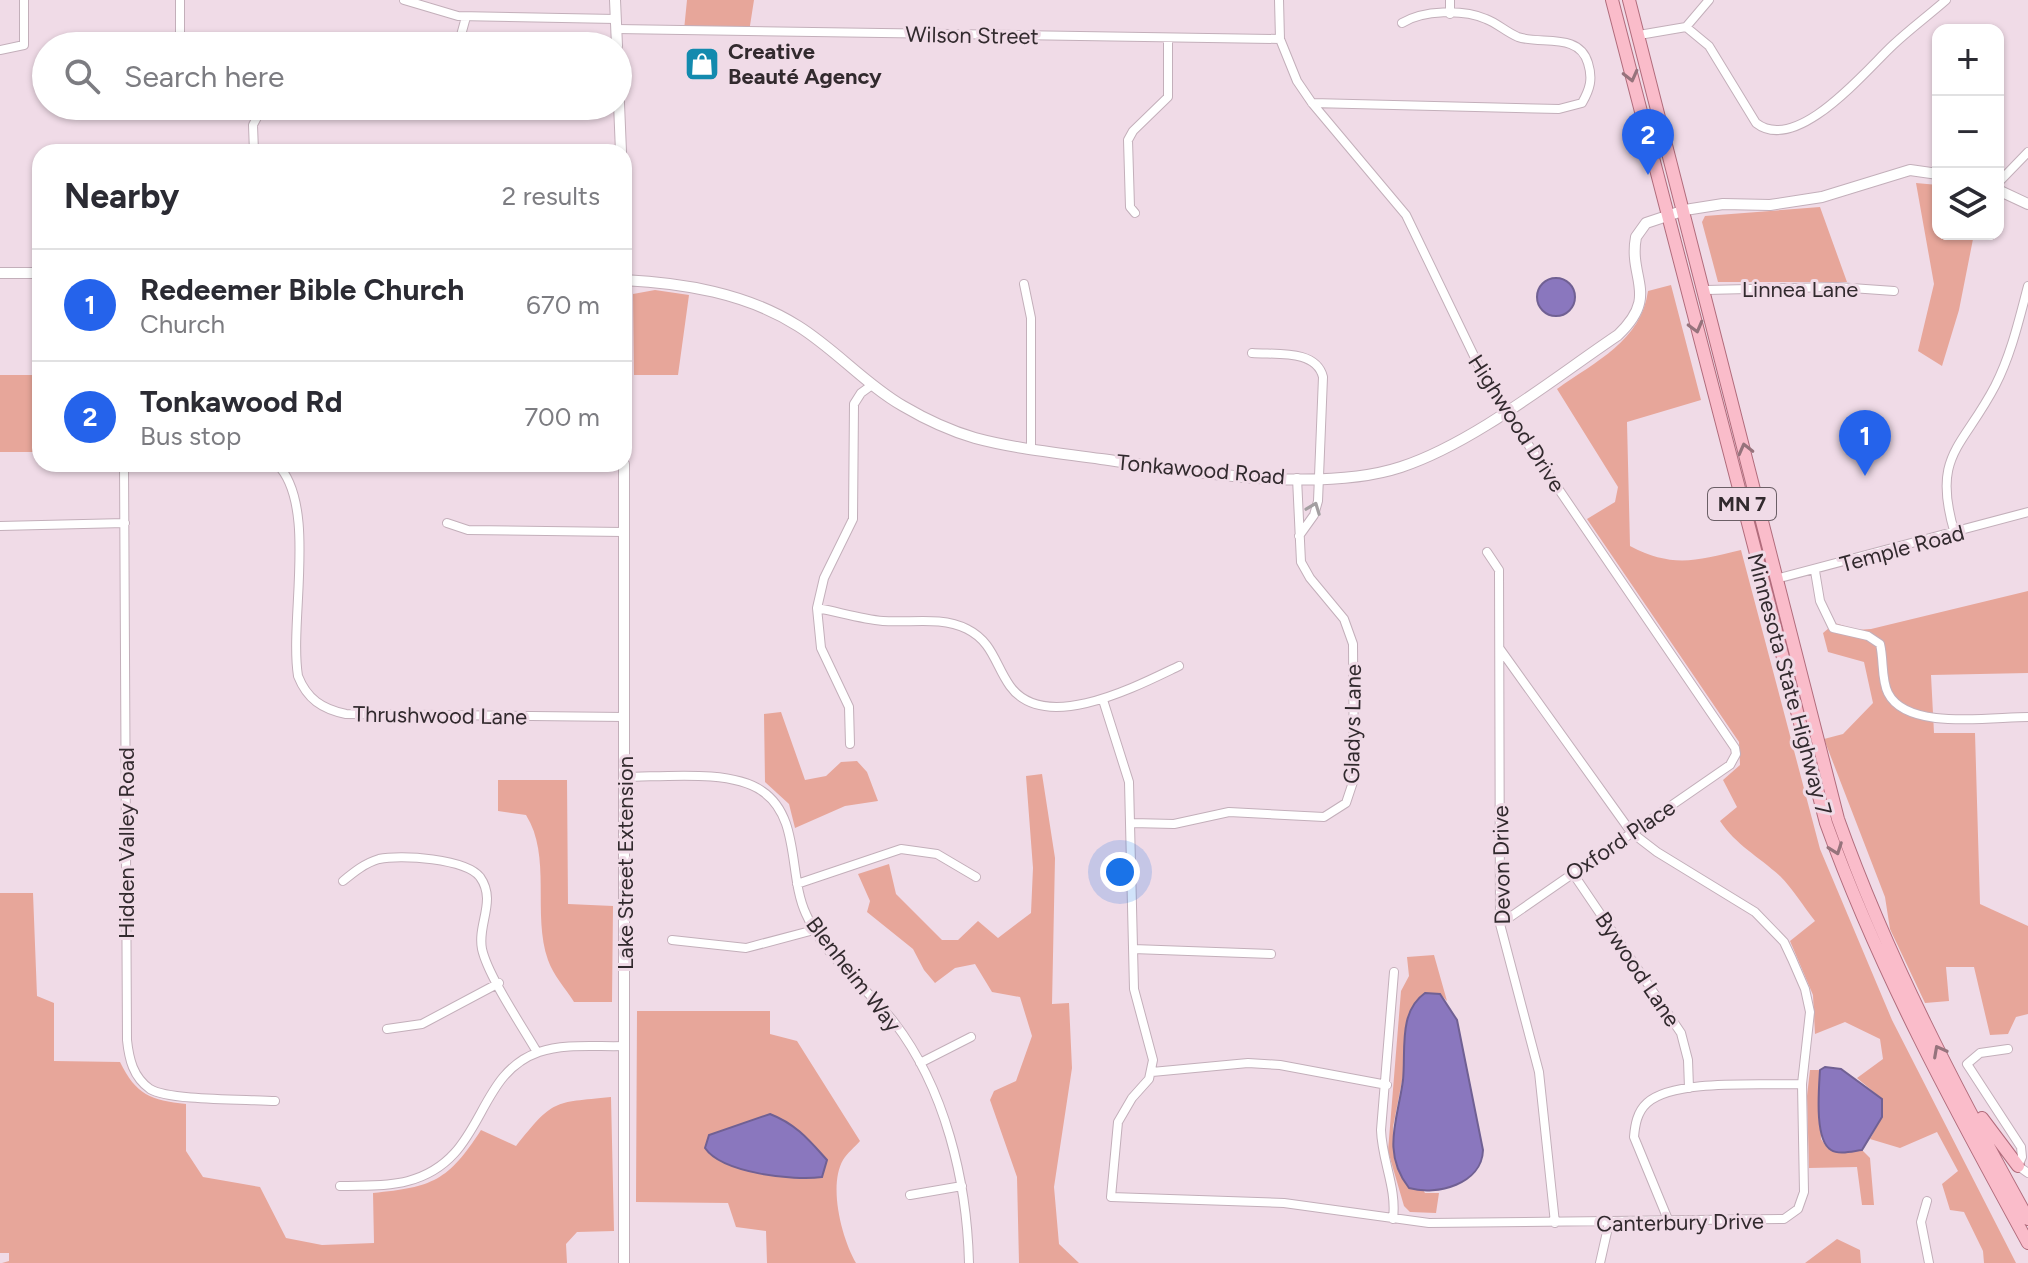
<!DOCTYPE html>
<meta charset="utf-8">
<style>
body{margin:0;font-family:Figtree,sans-serif;background:#f7f7f7;color:#2b2b33}
.controls{position:absolute;right:24px;top:24px;display:grid;overflow:hidden;border-radius:16px;box-shadow:0 2px 6px #0004}
.controls button{width:72px;height:72px;display:grid;place-items:center;padding:0;border:0;border-bottom:2px solid #e1e1e2;background:#fff;color:#2b2b33;font:40px sans-serif}
.you{position:absolute;left:1120px;top:872px;width:28px;height:28px;margin:-20px;border:6px solid #fff;border-radius:50%;background:#1a73e8;box-shadow:0 0 0 12px #1a73e833}
.badge{display:grid;place-items:center;width:52px;height:52px;border-radius:50%;background:#2563eb;color:#fff;font-size:26px;font-weight:700}
.pin{position:absolute;translate:-50% -66px;filter:drop-shadow(0 2px 4px #0008)}
.pin::after{content:'';position:absolute;top:42px;width:28px;height:24px;background:inherit;clip-path:polygon(0 0,100% 0,50% 100%)}
.list{margin:0;padding:0;list-style:none}
h2{display:flex;justify-content:space-between;align-items:center;height:104px;margin:0;padding:0 32px;font-size:34px}
h2 small{font-size:26px;font-weight:400;color:#7c7c81}
.list li{display:grid;grid-template-columns:52px 1fr auto;gap:24px;align-items:center;box-sizing:border-box;height:112px;padding:0 32px;border-top:2px solid #e1e1e2}
.list b{display:block;font-size:30px;white-space:nowrap}
.list p{margin:0;font-size:26px;white-space:nowrap;color:#7c7c81}
.list em{font-size:26px;font-style:normal;color:#7c7c81}
.icon{flex:none;width:44px;height:44px;fill:none;stroke:currentColor;stroke-width:2;stroke-linecap:round;stroke-linejoin:round}
.map{position:relative;flex:none;width:2028px;height:1263px;overflow:hidden}
.search{position:absolute;background:#fff;box-shadow:0 2px 6px #0004;left:32px;top:32px;width:600px;height:88px;display:flex;align-items:center;gap:20px;box-sizing:border-box;padding:0 28px;border-radius:44px;color:#7c7c81;font-size:30px}
.panel{position:absolute;background:#fff;box-shadow:0 2px 6px #0004;left:32px;top:144px;width:600px;height:328px;border-radius:24px}
.map>svg:first-child{display:block}
.green{fill:#e7a69a}
.water{fill:#8a77be;stroke:#706093;stroke-width:2}
.lines{fill:none;stroke-linecap:round;stroke-linejoin:round}
.minor-casing{stroke:#c3afba;stroke-width:10}
.tertiary-casing{stroke:#c3afba;stroke-width:12}
.primary-casing{stroke:#b16c7c;stroke-width:14}
.minor{stroke:#fff;stroke-width:8}
.tertiary{stroke:#fff;stroke-width:10}
.primary{stroke:#fabcca;stroke-width:12}
.oneway{stroke:#96737c}
.oneway2{stroke:#a39fa1}
.labels{text-anchor:middle;stroke-width:6;stroke-linejoin:round;paint-order:stroke}
.shield{fill:#f0dbe7;stroke:#6b5f66;stroke-width:2}
.shield-label{font-size:20px;font-weight:bold;fill:#322a2e}
.street-label{font-size:22px;fill:#322a2e;stroke:#f0dbe7}
.poi-label{font-size:22px;font-weight:bold;fill:#322a2e;stroke:#f0dbe7;text-anchor:start}
</style>
<div class="map">
<svg width="2028" height="1263" viewBox="0 0 2028 1263">
<rect width="100%" height="100%" fill="#f0dbe7"/>
<path class="green" d="M687,0H754L749,32L684,30Z
M1916,183L1938,185V234H1974L1959,310L1942,366L1918,351L1934,284Z
M1820,207L1847,282H1718L1702,222L1705,216Z
M1671,285L1701,400L1627,422L1630,546C1672,568 1696,561 1741,550L1820,849L1892,1020L2016,1263H1984L1983,1251L1964,1212L1950,1210L1942,1184L1958,1171L1937,1132L1900,1148L1870,1139L1882,1117V1099L1857,1078L1883,1059L1880,1039L1845,1022L1815,1034L1813,995L1790,941L1815,921C1803,906 1793,889 1780,876C1758,856 1736,845 1720,821L1737,807L1723,780L1740,765L1739,742L1587,519L1615,502L1618,487L1557,389C1596,361 1641,341 1648,291Z
M655,290L689,295L678,375H634L633,294Z
M0,375H35L36,452H0Z
M2028,591V673L1931,675L1934,733H1975L1980,904L2028,926V1014L2016,1017L2008,1034L1990,1035L1974,967H1946L1949,1001L1925,1003L1890,929L1885,897L1824,739L1843,734L1873,703L1864,662L1828,652L1823,633L1835,623L1857,630L1871,629Z
M781,712L805,780L826,776L841,762L857,761L867,772L878,801L845,806L795,828L789,804L765,782L764,714Z
M1042,774L1055,858L1052,1004L1069,1003L1072,1068L1054,1187L1059,1244L1079,1263H1019L1017,1177L990,1100L994,1091L1016,1081L1032,1036L1020,997L992,992L975,964L955,968L935,983L924,970L913,949L867,912L870,901L858,874L889,864L896,894L942,940H958L978,921L998,938L1031,913L1033,868L1026,776Z
M498,780H567L568,904L613,906L612,1002H574C566,989 553,975 548,960C532,914 552,856 526,815L498,811Z
M0,893H33L37,996L54,1003V1061L120,1062C136,1095 151,1100 186,1104V1151L203,1177L260,1187L286,1238L322,1245L374,1243L373,1193C433,1187 448,1181 481,1130L516,1146C554,1099 552,1103 611,1097L614,1231L577,1232L566,1244L567,1263H2L9,1261V1253H0Z
M1434,955L1447,1001L1440,994L1407,1018L1403,1076L1393,1127L1394,1146L1425,1193H1439L1436,1213L1410,1212L1404,1206L1388,1151L1401,991L1409,976L1407,957Z
M637,1011H770V1034L797,1041L860,1141C855,1147 847,1153 843,1160C828,1186 842,1239 856,1263H767L766,1231L736,1227L728,1203L636,1202Z
M1810,1070H1820L1821,1139L1828,1149L1862,1150L1870,1158L1874,1205H1862L1857,1167L1809,1168L1807,1096Z
M1837,1239L1860,1250L1861,1263H1805Z"/>
<path class="water" d="M1537 297a19 19 0 1 1 38 0a19 19 0 1 1-38 0Z
M1425,993L1440,994L1457,1020L1483,1150C1482,1184 1437,1196 1409,1188C1381,1152 1398,1119 1403,1080C1406,1050 1398,1012 1425,993Z
M1825,1067L1841,1069L1882,1099V1117L1862,1150C1853,1151 1839,1155 1831,1150C1814,1140 1819,1088 1820,1070Z
M770,1114C796,1124 809,1140 827,1160L822,1177C793,1181 722,1173 705,1148L709,1135Z"/>
<g class="lines">
<g class="minor-casing">
<path id="minor" d="M180,0V39
M404,0L458,16L616,19
M1279,0L1280,39L1297,81L1312,103L1406,215L1489,387L1735,748L1736,754L1730,765L1500,924
M1450,14V0
M1686,27L1709,46L1756,123C1797,155 1866,70 1893,45C1910,29 1929,15 1946,0
M616,29L1280,39
M1639,35L1686,27L1709,0
M458,46L466,17
M0,50L24,45V0
M1312,103L1559,109L1582,103C1590,89 1593,79 1588,63C1579,32 1541,45 1518,37C1506,32 1497,23 1486,19C1463,9 1423,10 1402,23
M254,152L253,125L263,106
M1998,183L2028,152
M1135,213L1130,207L1128,140L1133,131L1168,97V38
M1024,284L1031,318V449
M1706,290L1837,287L1894,291
M1252,353C1276,355 1316,349 1323,377L1318,501L1314,515L1299,536
M124,464L127,1040C129,1059 133,1077 150,1089C169,1101 249,1099 275,1101
M277,464C318,505 289,619 298,676C307,699 322,709 346,714L625,717
M447,523L468,530L623,532
M0,526L125,523
M1955,534C1931,455 1962,449 1995,386C2011,355 2019,320 2028,286
M1487,552L1499,570L1500,924L1539,1072L1555,1223
M1815,571L1820,601L1833,628L1868,636L1880,644C1884,660 1881,679 1888,693C1907,731 1991,717 2028,717
M1776,579L2028,512
M817,608C839,612 861,619 883,621C911,623 941,616 967,629C993,642 995,665 1010,686C1045,735 1139,685 1179,666
M1103,700L1129,782L1134,989L1153,1060L1149,1079L1132,1098L1118,1122L1111,1197L1284,1203L1429,1223L1784,1219L1798,1209L1804,1192L1802,1084L1810,1012L1805,989L1792,959L1784,942L1755,912L1657,852L1631,832L1500,649
M850,744L849,707L821,648L817,608L824,578L853,519L854,404L861,393L872,385
M625,777C663,777 731,769 762,791C801,817 788,876 806,914C824,956 866,987 894,1022C945,1088 967,1181 969,1263
M1132,823L1174,824L1229,812L1324,817L1346,803L1354,779L1353,644L1344,619L1310,578L1301,562L1297,478
M1572,872L1681,1033L1688,1060L1689,1088
M343,881C354,872 365,863 379,859C401,854 466,859 480,877C497,901 477,924 482,949C488,976 522,1026 537,1052
M797,884L901,849L937,854L976,877
M672,940L746,948L814,930
M1133,949L1271,954
M387,1029L422,1024L499,983
M2008,1049L1980,1053L1967,1064L2021,1147L2022,1157L2018,1166L2028,1173
M920,1063L971,1037
M1152,1072L1248,1063L1280,1065L1387,1085
M340,1186C362,1185 386,1187 408,1181C487,1160 473,1075 539,1052C565,1043 597,1047 625,1046
M910,1195L962,1186
M1927,1201L1921,1222L1929,1263
M1393,1219C1397,1188 1382,1161 1381,1130L1394,972
M1669,1222L1634,1137C1635,1125 1637,1112 1647,1103C1675,1078 1764,1086 1802,1084
M1600,1263L1609,1223"/>
</g>
<g class="tertiary-casing">
<path id="tertiary" d="M615,0L617,46
M618,79L621,152
M1998,190L2028,204
M624,251V429
M0,273H40
M624,280C683,283 746,293 798,326C835,349 865,384 903,406C925,419 951,431 975,438C1016,449 1059,453 1101,459C1186,471 1319,494 1401,467C1474,443 1554,378 1618,335C1660,295 1628,279 1636,237L1646,223L1685,210L1723,204L1770,205L1822,197L1910,170L1938,174
M624,464V1263"/>
</g>
<g class="primary-casing">
<path id="primary" d="M1612,0L1826,823C1879,970 1953,1106 2028,1243
M1629,0L1838,819C1888,959 1956,1089 2028,1219
M1982,1118L2018,1166"/>
</g>
<use href="#minor" class="minor"/>
<use href="#tertiary" class="tertiary"/>
<use href="#primary" class="primary"/>
</g>
<defs><path id="oneway-chevron" d="M-2-3.5L2.5 0L-2 3.5" fill="none" stroke-width="1.6" stroke-linecap="round" stroke-linejoin="round" transform="scale(2)"/></defs>
<g class="oneway">
<use href="#oneway-chevron" transform="translate(1631 76) rotate(76)"/>
<use href="#oneway-chevron" transform="translate(1696 327) rotate(75)"/>
<use href="#oneway-chevron" transform="translate(1745 449) rotate(-104)"/>
<use href="#oneway-chevron" transform="translate(1836 849) rotate(70)"/>
<use href="#oneway-chevron" transform="translate(1939 1051) rotate(-118)"/>
</g>
<use class="oneway2" href="#oneway-chevron" transform="translate(1314 508) rotate(-69)"/>
<defs>
<g id="shop-square" transform="scale(1.8)"><rect x="-9" y="-9" width="18" height="18" rx="4" fill="#138aae" stroke="#f0dbe7"/><path d="M-5-2.5h2.3a2.7 3.5 0 0 1 5.4 0H5L5.5 6h-11ZM-1.5-2.5h3a1.5 2.3 0 0 0-3 0Z" fill="#fff"/></g>
</defs>
<g fill-rule="evenodd">
<use href="#shop-square" x="702" y="64"/>
</g>
<g class="labels">
<rect class="shield" x="1708" y="488" width="68" height="32" rx="6"/>
<g class="shield-label">
<text x="1742" y="511">MN 7</text>
</g>
<g class="street-label">
<text transform="translate(972 35) rotate(1)" y="8">Wilson Street</text>
<text x="1800" y="297">Linnea Lane</text>
<text transform="translate(1517 423) rotate(57)" y="8">Highwood Drive</text>
<text transform="translate(1201 469) rotate(5)" y="8">Tonkawood Road</text>
<text transform="translate(1902 548) rotate(-15)" y="8">Temple Road</text>
<text transform="translate(1790 684) rotate(75)" y="8">Minnesota State Highway 7</text>
<text transform="translate(440 715) rotate(1)" y="8">Thrushwood Lane</text>
<text transform="translate(1352 724) rotate(-89)" y="8">Gladys Lane</text>
<text transform="translate(1620 840) rotate(-34)" y="8">Oxford Place</text>
<text transform="translate(126 843) rotate(-90)" y="8">Hidden Valley Road</text>
<text transform="translate(625 863) rotate(-90)" y="8">Lake Street Extension</text>
<text transform="translate(1501 865) rotate(-91)" y="8">Devon Drive</text>
<text transform="translate(1638 969) rotate(56)" y="8">Bywood Lane</text>
<text transform="translate(854 974) rotate(52)" y="8">Blenheim Way</text>
<text transform="translate(1680 1222) rotate(-1)" y="8">Canterbury Drive</text>
</g>
<g class="poi-label">
<text x="728" y="59">Creative<tspan x="728" dy="25">Beauté Agency</tspan></text>
</g>
</g>
</svg>
<div class="controls">
<button>+</button>
<button>−</button>
<button><svg class="icon" aria-label="layers" viewBox="0 0 24 24"><path d="M12 4l9 5-9 5-9-5zM3 14l9 5 9-5"/></svg></button>
</div>
<div class="you"></div>
<div class="pin badge" style="left:1865px;top:476px">1</div>
<div class="pin badge" style="left:1648px;top:175px">2</div>
<div class="search"><svg class="icon" aria-label="search" viewBox="0 0 24 24"><circle cx="10" cy="10" r="6"/><path d="M15 15l6 6"/></svg>Search here</div>
<section class="panel">
<h2>Nearby<small>2 results</small></h2>
<ul class="list">
<li><span class="badge">1</span><div><b>Redeemer Bible Church</b><p>Church</p></div><em>670 m</em></li>
<li><span class="badge">2</span><div><b>Tonkawood Rd</b><p>Bus stop</p></div><em>700 m</em></li>
</ul>
</section>
</div>
